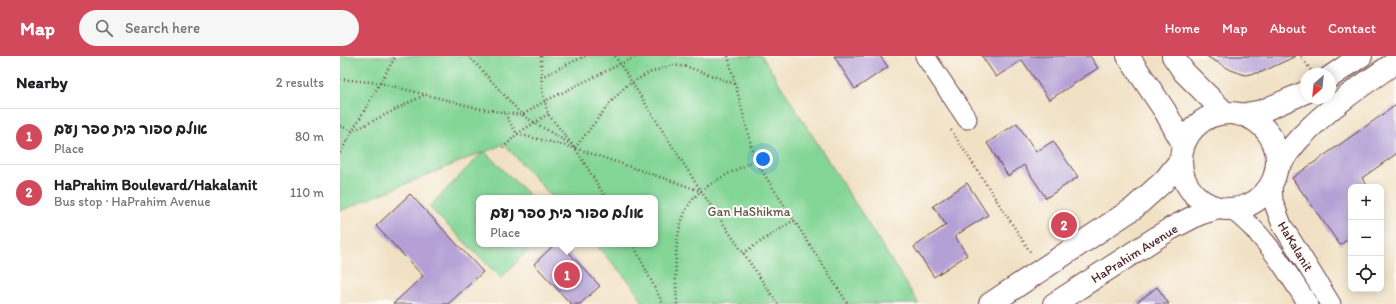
<!DOCTYPE html>
<meta charset="utf-8">
<style>
body{margin:0;font-family:Itim,"Playpen Sans Hebrew",sans-serif;background:#f6f6f6;color:#202124}
.controls{position:absolute;right:12px;bottom:12px;display:grid;overflow:hidden;border-radius:8px;box-shadow:0 2px 10px #0003}
.controls button{width:36px;height:36px;display:grid;place-items:center;padding:0;border:0;border-bottom:1px solid #e0e0e0;background:#fff;color:#202124;font:20px sans-serif}
.compass{position:absolute;left:960px;top:12px;width:36px;height:36px;border-radius:50%;background:#fff;box-shadow:0 2px 10px #0003;rotate:207deg}
.you{position:absolute;left:423px;top:103px;width:14px;height:14px;margin:-10px;border:3px solid #fff;border-radius:50%;background:#1a73e8;box-shadow:0 0 0 6px #1a73e833}
.badge{display:grid;place-items:center;width:26px;height:26px;border-radius:50%;background:#d1495b;color:#fff;font-size:13px;font-weight:700}
.pin{position:absolute;translate:-50% -50%;border:2px solid #fff;box-shadow:0 1px 4px #0006}
.popup{position:absolute;left:136px;top:139px;width:182px;height:52px;box-sizing:border-box;display:grid;place-content:center;border-radius:8px;background:#fff;filter:drop-shadow(0 1px 3px #0005);font-size:13px;white-space:nowrap;color:#757577}
.popup b{font-size:15px;color:#202124}
.popup::after{content:'';position:absolute;left:50%;top:100%;margin-left:-8px;border:8px solid transparent;border-top-color:#fff}
.list{margin:0;padding:0;list-style:none}
h2{display:flex;justify-content:space-between;align-items:center;height:52px;margin:0;padding:0 16px;font-size:17px}
h2 small{font-size:13px;font-weight:400;color:#757577}
.list li{display:grid;grid-template-columns:26px 1fr auto;gap:12px;align-items:center;box-sizing:border-box;height:56px;padding:0 16px;border-top:1px solid #e0e0e0}
.list b{display:block;font-size:15px;white-space:nowrap}
.list p{margin:0;font-size:13px;white-space:nowrap;color:#757577}
.list em{font-size:13px;font-style:normal;color:#757577}
.icon{flex:none;width:22px;height:22px;fill:none;stroke:currentColor;stroke-width:2;stroke-linecap:round;stroke-linejoin:round}
.map{position:relative;flex:none;width:1056px;height:248px;overflow:hidden}
header{display:flex;align-items:center;gap:24px;box-sizing:border-box;height:56px;padding:0 20px;background:#d1495b;color:#fff}
header strong{font-size:19px}
nav{display:flex;gap:22px;margin-inline-start:auto;font-size:14px}
.search{width:280px;height:36px;background:#f6f6f6;display:flex;align-items:center;gap:10px;box-sizing:border-box;padding:0 14px;border-radius:22px;color:#757577;font-size:15px}
main{display:flex}
aside{flex:1;background:#fff}
.map>svg:first-child{display:block}
.green{fill:#84d697;stroke:#677a61}
.building{fill:#b4a0d5}
.lines{fill:none;stroke-linecap:round;stroke-linejoin:round}
.street-casing{stroke:#633c42;stroke-width:21}
.secondary-casing{stroke:#633c42;stroke-width:24}
.path{stroke:#633c42;stroke-width:2.5;stroke-dasharray:1 3;stroke-linecap:butt}
.street{stroke:#fff;stroke-width:19}
.secondary{stroke:#fff;stroke-width:22}
.labels{text-anchor:middle;stroke-width:4;stroke-linejoin:round;paint-order:stroke}
.park-label{font-size:13px;fill:#5b564b;stroke:#fdfcf7}
.street-label{font-size:13px;fill:#4a1f2b;stroke:#fdfcf7}
</style>
<header>
<strong>Map</strong>
<div class="search"><svg class="icon" aria-label="search" viewBox="0 0 24 24"><circle cx="10" cy="10" r="6"/><path d="M15 15l6 6"/></svg>Search here</div>
<nav><a>Home</a><a>Map</a><a>About</a><a>Contact</a></nav>
</header>
<main>
<aside>
<h2>Nearby<small>2 results</small></h2>
<ul class="list">
<li><span class="badge">1</span><div><b>אולם ספור בית ספר נעם</b><p>Place</p></div><em>80 m</em></li>
<li><span class="badge">2</span><div><b>HaPrahim Boulevard/Hakalanit</b><p>Bus stop · HaPrahim Avenue</p></div><em>110 m</em></li>
</ul>
</aside>
<div class="map">
<svg width="1056" height="248" viewBox="0 0 1056 248">
<rect width="100%" height="100%" fill="#fdfcf7"/>
<filter id="ink" filterUnits="userSpaceOnUse"><feTurbulence type="fractalNoise" baseFrequency=".025" numOctaves="2"/><feDisplacementMap in="SourceGraphic" scale="8" xChannelSelector="R" yChannelSelector="G"/><feConvolveMatrix kernelMatrix="1 2 1 2 8 2 1 2 1" color-interpolation-filters="sRGB"/></filter>
<filter id="wash" filterUnits="userSpaceOnUse"><feTurbulence type="fractalNoise" baseFrequency=".012" numOctaves="4" result="noise"/><feDisplacementMap in="SourceGraphic" scale="16" xChannelSelector="R" yChannelSelector="G"/><feGaussianBlur stdDeviation="0.9" result="paint"/><feColorMatrix in="noise" values="0 0 0 0 0 0 0 0 0 0 0 0 0 0 0 0 0 1.4 0 .05"/><feComposite in="paint" operator="in"/></filter>
<g filter="url(#wash)">
<rect width="100%" height="100%" fill="#f1e1c4"/>
<path class="green" d="M0,0H422L579,248H304L293,230L255,188H315V142H213L164,88L145,96L192,142H139V188H194L161,222L89,151L143,96L0,155Z"/>
<g id="blocks">
<path class="building" d="M494,0H540L548,11L515,33Z
M642,0H750L758,12L709,44L682,4L656,21Z
M866,0H956L922,16L905,19L891,14Z
M1056,49V98L1022,122L1028,131H1011V181L1000,189L952,122Z
M677,67L696,96L713,85L738,121L706,142L684,109L668,120L647,87Z
M627,127L648,159L615,180L627,199L594,221L574,191L606,169L593,150Z
M70,138L143,216L108,248H53L83,220L36,170Z
M215,188H221L260,230L240,248H231L194,208Z
M817,231L829,248H795Z"/>
</g>
</g>
<g filter="url(#ink)">
<use href="#blocks" fill-opacity="0" stroke="#633c42" stroke-width="1"/>
<g class="lines">
<g class="street-casing">
<path id="street" d="M585,0L627,63
M932,127L933,145L942,169L991,248
M891,153C925,178 945,213 968,248"/>
</g>
<g class="secondary-casing">
<path id="secondary" d="M788,0L825,55L843,88
M833,0L844,16L885,57
M990,21L1021,0
M841 105a48 48 0 1 1 96 0a48 48 0 1 1-96 0Z
M900,59L922,55L966,36
M936,113C944,103 951,91 960,82C988,52 1022,29 1056,6
M650,248L794,152L824,125L840,105
M714,248L830,173L859,158L878,152"/>
</g>
<path class="path" d="M129,0L182,59L232,89
M201,0L202,34L208,58L235,92L266,142
M275,0L361,135L438,248
M388,0L415,104L508,248
M961,0L972,16
M201,21L245,0
M0,23L40,27L56,0
M165,58L177,78L235,92L361,135
M0,70L13,75L86,38
M611,74L691,197
M163,92L177,78L208,58
M235,92L270,47L286,30L309,17L332,9L348,11L395,28
M0,97L40,27L141,53L182,59L205,45L297,0
M293,188L323,248
M403,197L454,164
M337,248C335,213 331,159 361,135C377,122 397,114 415,104"/>
<use href="#street" class="street"/>
<use href="#secondary" class="secondary"/>
</g>
</g>
<g class="labels">
<g class="park-label">
<text x="409" y="160">Gan HaShikma</text>
</g>
<g class="street-label">
<text transform="translate(956 190) rotate(59)" y="5">HaKalanit</text>
<text transform="translate(794 197) rotate(-32)" y="5">HaPrahim Avenue</text>
</g>
</g>
</svg>
<div class="controls">
<button>+</button>
<button>−</button>
<button><svg class="icon" aria-label="locate" viewBox="0 0 24 24"><circle cx="12" cy="12" r="6"/><path d="M12 2v4M12 18v4M2 12h4M18 12h4"/></svg></button>
</div>
<svg class="compass" viewBox="-18 -18 36 36"><path d="M0-13l5 13h-10z" fill="#e53935"/><path d="M0 13l5-13h-10z" fill="#757577"/></svg>
<div class="you"></div>
<div class="pin badge" style="left:227px;top:219px">1</div>
<div class="popup"><b>אולם ספור בית ספר נעם</b>Place</div>
<div class="pin badge" style="left:724px;top:169px">2</div>
</div>
</main>
